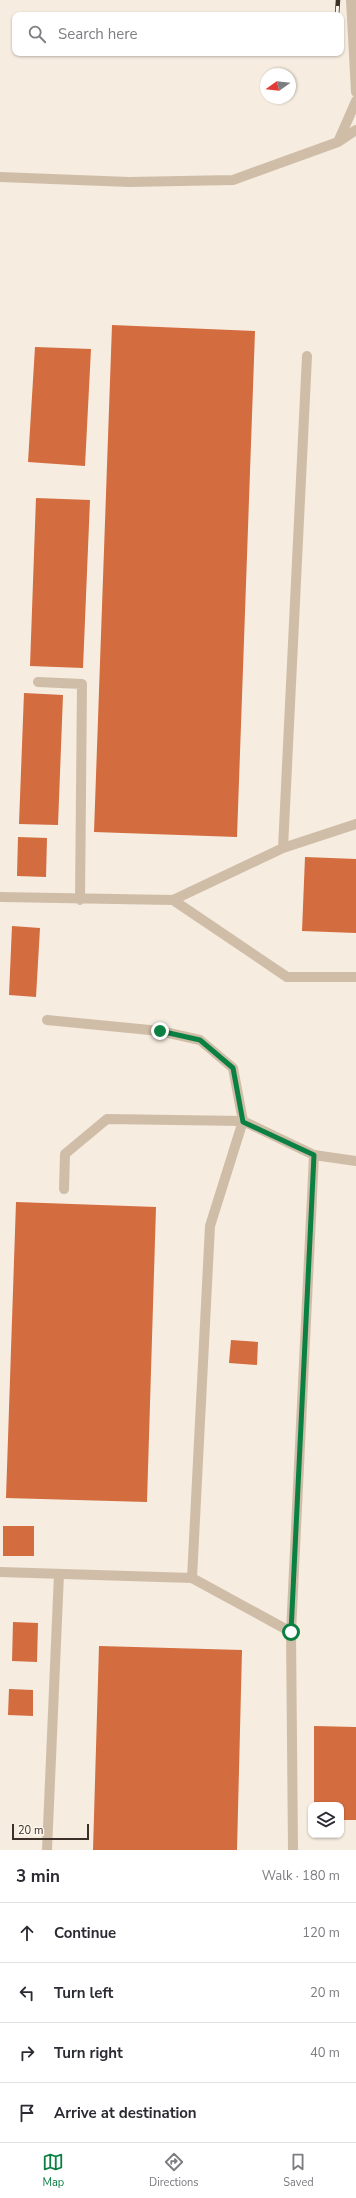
<!DOCTYPE html>
<meta charset="utf-8">
<style>
body{margin:0;font-family:"Nunito Sans",sans-serif;background:#f7f7f7;color:#2b2b33}
.controls{position:absolute;right:12px;bottom:12px;display:grid;overflow:hidden;border-radius:8px;box-shadow:0 1px 3px #0004}
.controls button{width:36px;height:36px;display:grid;place-items:center;padding:0;border:0;border-bottom:1px solid #e1e1e2;background:#fff;color:#2b2b33;font:20px sans-serif}
.compass{position:absolute;left:260px;top:68px;width:36px;height:36px;border-radius:50%;background:#fff;box-shadow:0 1px 3px #0004;rotate:255deg}
.scale{position:absolute;left:12px;bottom:10px;width:77px;box-sizing:border-box;padding-left:4px;border:2px solid #3c3029;border-top:0;font-size:11px;line-height:14px;white-space:nowrap;color:#3c3029;-webkit-text-stroke:3px #fcf6ec;paint-order:stroke}
.stop{position:absolute;width:12px;height:12px;margin:-9px;border:3px solid #0b8043;border-radius:50%;background:#fff}
.stop.end{background:#0b8043;border-color:#fff;box-shadow:0 1px 4px #0008}
.list{margin:0;padding:0;list-style:none}
h2{display:flex;justify-content:space-between;align-items:center;height:52px;margin:0;padding:0 16px;font-size:17px}
h2 small{font-size:13px;font-weight:400;color:#7c7c81}
.list li{display:grid;grid-template-columns:26px 1fr auto;gap:12px;align-items:center;box-sizing:border-box;height:60px;padding:0 16px;border-top:1px solid #e1e1e2}
.list b{display:block;font-size:15px;white-space:nowrap}
.list em{font-size:13px;font-style:normal;color:#7c7c81}
.icon{flex:none;width:22px;height:22px;fill:none;stroke:currentColor;stroke-width:2;stroke-linecap:round;stroke-linejoin:round}
.map{position:relative;flex:none;width:356px;height:1850px;overflow:hidden}
.search{position:absolute;background:#fff;box-shadow:0 1px 3px #0004;left:12px;right:12px;top:12px;height:44px;display:flex;align-items:center;gap:10px;box-sizing:border-box;padding:0 14px;border-radius:8px;color:#7c7c81;font-size:15px}
.sheet{height:292px;background:#fff}
nav{display:flex;justify-content:space-around;align-items:center;box-sizing:border-box;height:56px;border-top:1px solid #e1e1e2;background:#fff;font-size:11px;color:#7c7c81}
nav a{display:grid;justify-items:center;gap:2px}
nav .on{color:#0b8043}
.map>svg:first-child{display:block}
.building{fill:#d36c3f}
.lines{fill:none;stroke-linecap:round;stroke-linejoin:round}
.lane{stroke:#d0bda8;stroke-width:10}
.rail-casing{stroke:#3c3029;stroke-width:4.5}
.rail{stroke:#fcf6ec;stroke-width:3;stroke-dasharray:9;stroke-linecap:butt}
.route{stroke:#0b8043;stroke-width:5}
</style>
<div class="map">
<svg width="356" height="1850" viewBox="0 0 356 1850">
<rect width="100%" height="100%" fill="#f6ecdf"/>
<path class="building" d="M112,325L255,331L237,837L94,832Z
M35,347L91,349L85,466L28,462Z
M36,498L90,500L83,668L30,666Z
M24,693L63,695L58,825L19,824Z
M18,837L47,838L46,877L17,876Z
M305,857L356,859V933L302,931Z
M12,926L40,928L36,997L9,995Z
M16,1202L156,1207L147,1502L6,1498Z
M231,1340L258,1342L257,1365L229,1363Z
M3,1526H34V1556H3Z
M13,1622L38,1623L37,1662L12,1661Z
M99,1646L242,1650L237,1850H93Z
M9,1689L33,1690V1716L8,1715Z
M314,1726L356,1727V1820H341V1805H314Z"/>
<g class="lines">
<path class="lane" d="M351,0L356,92
M338,142L356,101
M0,177L129,182L233,180L338,142L356,130
M38,682L82,684L80,900
M283,848L307,356
M0,897L173,900L283,848L356,824
M173,900L287,977H356
M47,1020L160,1031L200,1040L233,1068L243,1121L210,1226L192,1578
M314,1155L356,1161
M64,1189L65,1154L107,1119L243,1121L314,1155L291,1632L293,1850
M0,1572L192,1578L291,1632
M47,1850L59,1574"/>
<g class="rail-casing">
<path id="rail" d="M337,15L338,0"/>
</g>
<use href="#rail" class="rail"/>
</g>
<g class="lines">
<path class="route" d="M160,1031L200,1040L233,1068L243,1122L314,1155L291,1632"/>
</g>
</svg>
<div class="controls">
<button><svg class="icon" aria-label="layers" viewBox="0 0 24 24"><path d="M12 4l9 5-9 5-9-5zM3 14l9 5 9-5"/></svg></button>
</div>
<svg class="compass" viewBox="-18 -18 36 36"><path d="M0-13l5 13h-10z" fill="#e53935"/><path d="M0 13l5-13h-10z" fill="#7c7c81"/></svg>
<div class="scale">20 m</div>
<div class="stop" style="left:291px;top:1632px"></div>
<div class="stop end" style="left:160px;top:1031px"></div>
<div class="search"><svg class="icon" aria-label="search" viewBox="0 0 24 24"><circle cx="10" cy="10" r="6"/><path d="M15 15l6 6"/></svg>Search here</div>
</div>
<section class="sheet">
<h2>3 min<small>Walk · 180 m</small></h2>
<ul class="list">
<li><svg class="icon" aria-label="ahead" viewBox="0 0 24 24"><path d="M12 20V5M6 11l6-6 6 6"/></svg><div><b>Continue</b></div><em>120 m</em></li>
<li><svg class="icon" aria-label="left" viewBox="0 0 24 24"><path d="M17 20v-9H6M10 6l-5 5 5 5"/></svg><div><b>Turn left</b></div><em>20 m</em></li>
<li><svg class="icon" aria-label="right" viewBox="0 0 24 24"><path d="M7 20v-9h11M14 6l5 5-5 5"/></svg><div><b>Turn right</b></div><em>40 m</em></li>
<li><svg class="icon" aria-label="arrive" viewBox="0 0 24 24"><path d="M6 21V4h12l-3 4 3 4H6"/></svg><div><b>Arrive at destination</b></div></li>
</ul>
</section>
<nav>
<a class="on"><svg class="icon" aria-label="map" viewBox="0 0 24 24"><path d="M3 6l6-2 6 2 6-2v14l-6 2-6-2-6 2zM9 4v14M15 6v14"/></svg>Map</a>
<a><svg class="icon" aria-label="directions" viewBox="0 0 24 24"><path d="M12 3l9 9-9 9-9-9zM9 14v-3h6M13 9l2 2-2 2"/></svg>Directions</a>
<a><svg class="icon" aria-label="saved" viewBox="0 0 24 24"><path d="M7 4h10v16l-5-4-5 4z"/></svg>Saved</a>
</nav>
